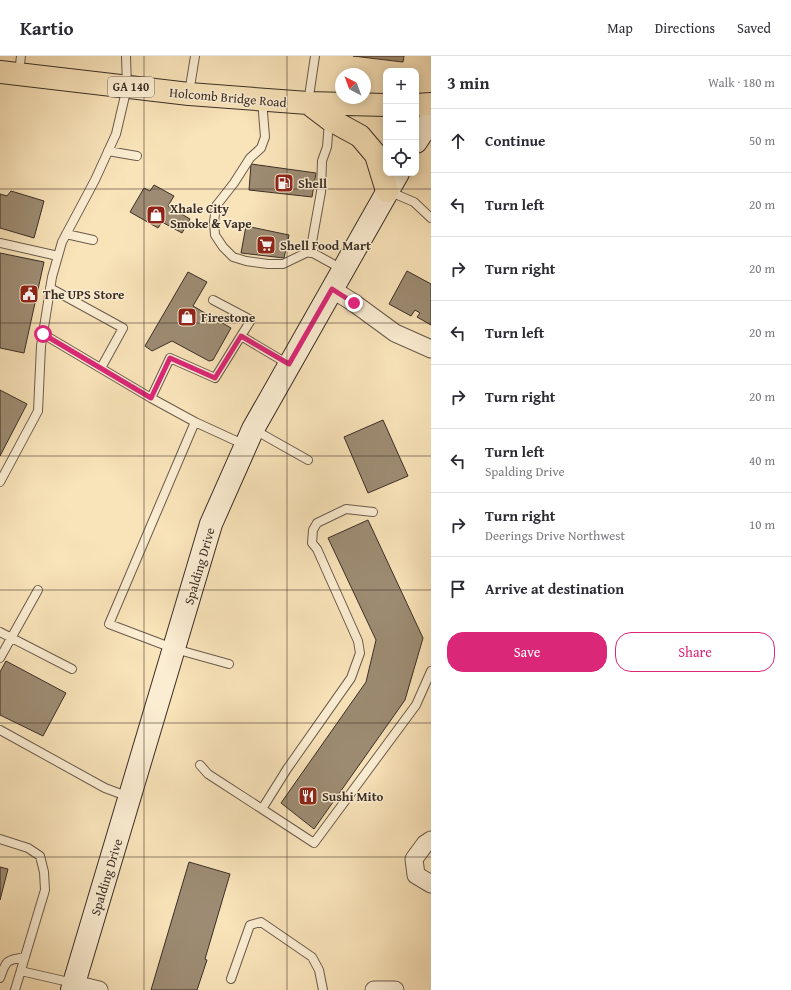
<!DOCTYPE html>
<meta charset="utf-8">
<style>
body{margin:0;font-family:"Gentium Book Plus",serif;background:#f7f7f7;color:#2b2b33}
.controls{position:absolute;right:12px;top:12px;display:grid;overflow:hidden;border-radius:8px;box-shadow:0 2px 10px #0003}
.controls button{width:36px;height:36px;display:grid;place-items:center;padding:0;border:0;border-bottom:1px solid #e1e1e2;background:#fff;color:#2b2b33;font:20px sans-serif}
.compass{position:absolute;left:335px;top:12px;width:36px;height:36px;border-radius:50%;background:#fff;box-shadow:0 2px 10px #0003;rotate:319deg}
.stop{position:absolute;width:12px;height:12px;margin:-9px;border:3px solid #db2777;border-radius:50%;background:#fff}
.stop.end{background:#db2777;border-color:#fff;box-shadow:0 1px 4px #0008}
.list{margin:0;padding:0;list-style:none}
h2{display:flex;justify-content:space-between;align-items:center;height:52px;margin:0;padding:0 16px;font-size:17px}
h2 small{font-size:13px;font-weight:400;color:#7c7c81}
.list li{display:grid;grid-template-columns:26px 1fr auto;gap:12px;align-items:center;box-sizing:border-box;height:64px;padding:0 16px;border-top:1px solid #e1e1e2}
.list b{display:block;font-size:15px;white-space:nowrap}
.list p{margin:0;font-size:13px;white-space:nowrap;color:#7c7c81}
.list em{font-size:13px;font-style:normal;color:#7c7c81}
.actions{display:flex;gap:8px;padding:12px 16px}
.actions a{flex:1;padding:9px 0;border:1px solid #db2777;border-radius:16px;text-align:center;font-size:14px;color:#db2777}
.actions .main{background:#db2777;color:#fff}
.icon{flex:none;width:22px;height:22px;fill:none;stroke:currentColor;stroke-width:2;stroke-linecap:round;stroke-linejoin:round}
.map{position:relative;flex:none;width:431px;height:934px;overflow:hidden}
header{display:flex;align-items:center;gap:24px;box-sizing:border-box;height:56px;padding:0 20px;background:#fff;border-bottom:1px solid #e1e1e2}
header strong{font-size:19px}
nav{display:flex;gap:22px;margin-inline-start:auto;font-size:14px}
main{display:flex}
aside{flex:1;background:#fff}
.map>svg:first-child{display:block}
.building{fill:#9d8c73;stroke:#3a2e27}
.lines{fill:none;stroke-linecap:round;stroke-linejoin:round}
.service-casing{stroke:#6a5b4c;stroke-width:10}
.minor-casing{stroke:#6a5b4c;stroke-width:19}
.secondary-casing{stroke:#3a2e27;stroke-width:24}
.primary-casing{stroke:#3a2e27;stroke-width:24}
.service{stroke:#fbedd2;stroke-width:8}
.minor{stroke:#fbedd2;stroke-width:17}
.secondary{stroke:#fbedd2;stroke-width:22}
.primary{stroke:#f9e3b9;stroke-width:22}
.route{stroke:#db2777;stroke-width:5}
.grid{fill:none;stroke:#3a2e27;stroke-width:1;stroke-opacity:0.55}
.labels{text-anchor:middle;stroke-width:3;stroke-linejoin:round;paint-order:stroke}
.shield{fill:#fbedd2;stroke:#74675a;stroke-width:1}
.shield-label{font-size:12px;font-weight:bold;fill:#3a2e27}
.street-label{font-size:13px;fill:#3a2e27;stroke:#fbedd2}
.poi-label{font-size:13px;font-weight:bold;fill:#3a2e27;stroke:#fbedd2;text-anchor:start}
</style>
<header>
<strong>Kartio</strong>
<nav><a>Map</a><a>Directions</a><a>Saved</a></nav>
</header>
<main>
<div class="map">
<svg width="431" height="934" viewBox="0 0 431 934">
<rect width="100%" height="100%" fill="#f9e3b9"/>
<filter id="stains"><feTurbulence type="fractalNoise" baseFrequency=".005" numOctaves="4"/><feColorMatrix values="0 0 0 0 .2 0 0 0 0 .09 0 0 0 0 .02 0 0 0 .5 -.17"/></filter>
<radialGradient id="worn" r=".72"><stop offset=".6" stop-color="#630" stop-opacity="0"/><stop offset="1" stop-color="#630" stop-opacity=".3"/></radialGradient>
<path class="building" d="M353,0H404L403,6Z
M251,108L316,117L312,141L249,134Z
M154,129L174,140L168,150L190,163L182,177L162,166L158,172L130,156L144,132L150,135Z
M11,135L44,145L34,182L0,172V138L7,140Z
M246,170L289,179L284,202L241,197Z
M0,197L44,206L24,297L0,292Z
M407,215L431,228V269L417,261L420,257L415,254L411,260L389,248Z
M188,216L207,226L193,250L231,272L213,304L209,305L172,285L152,295L145,290Z
M0,334L27,348L0,400Z
M383,364L408,420L368,437L344,381Z
M368,464L423,582L405,644L314,773L281,747L366,626L376,584L328,482Z
M6,605L66,637L43,680L0,659V616Z
M189,806L230,818L205,903L207,904L197,934H151Z
M0,811L8,813L0,844Z"/>
<g class="lines">
<g class="service-casing">
<path id="service" d="M19,17L21,0
M189,37L195,0
M262,44L265,81L261,92L250,102L234,127L216,150L214,166L215,179L223,191L233,201L246,205L268,208H283L308,196L313,197L342,213
M308,47L315,0
M108,95L137,100
M388,135L414,146L431,162
M66,178L93,184
M0,187L58,200
M310,197L321,136L322,105L327,91L329,66
M50,232L123,272L101,312
M213,244L251,264L241,280
M43,278L151,342L195,366
M151,342L170,302L215,322L241,280L288,308
M253,373L308,404
M0,426L38,355L41,290L52,221L62,186L95,124L116,78L127,31L126,0
M0,576L72,613
M0,602L38,534
M229,608L175,593L109,568L195,366L245,389
M0,674L105,732L129,741
M200,709L208,718L262,753L287,713L351,622L360,597L358,585L317,493L312,487L313,474L317,467L346,453L373,456
M262,753L314,787L416,649L431,615
M0,783L28,792L40,800L44,816L45,834L15,934
M21,915L73,927
M0,922C6,904 7,904 25,901
M231,923L250,869L261,866L312,901L319,914L323,934"/>
</g>
<g class="minor-casing">
<path id="minor" d="M332,233L354,247L395,277L431,293
M431,784L425,788L414,803L416,819L431,828
M74,928L99,934
M374,934H395"/>
</g>
<g class="secondary-casing">
<path id="secondary" d="M416,86L431,63
M72,934L211,468L253,373L398,117"/>
</g>
<g class="primary-casing">
<path id="primary" d="M0,16L189,38L308,47L386,49
M308,47L329,63L360,80L376,99L387,135
M416,49L431,48"/>
</g>
<use href="#service" class="service"/>
<use href="#minor" class="minor"/>
<use href="#secondary" class="secondary"/>
<use href="#primary" class="primary"/>
</g>
<g class="lines">
<path class="route" d="M43,278L151,342L170,302L215,322L241,280L289,308L332,233L354,247"/>
</g>
<path class="grid" d="M144,0V934M287,0V934M0,133H431M0,267H431M0,400H431M0,534H431M0,667H431M0,801H431"/>
<defs>
<g id="fuel-square" transform="scale(1)"><rect x="-9" y="-9" width="18" height="18" rx="4" fill="#8f2418" stroke="#fbedd2"/><path d="M-5.5-6h7V0h2V4h1.3V-2.5L3-4.5l.8-.8L6-3V5H2.5V1h-1V6h-7ZM-4.2-4.7v3.2H.2V-4.7Z" fill="#fff"/></g>
<g id="shop-square" transform="scale(1)"><rect x="-9" y="-9" width="18" height="18" rx="4" fill="#8f2418" stroke="#fbedd2"/><path d="M-5-2.5h2.3a2.7 3.5 0 0 1 5.4 0H5L5.5 6h-11ZM-1.5-2.5h3a1.5 2.3 0 0 0-3 0Z" fill="#fff"/></g>
<g id="supermarket-square" transform="scale(1)"><rect x="-9" y="-9" width="18" height="18" rx="4" fill="#8f2418" stroke="#fbedd2"/><path d="M-6-5.5h2.5l.6 2H6L4.5 2H-2.5L-4.4-4H-6ZM-1.5 3.2a1.3 1.3 0 1 0 .1 0ZM3 3.2a1.3 1.3 0 1 0 .1 0Z" fill="#fff"/></g>
<g id="civic-square" transform="scale(1)"><rect x="-9" y="-9" width="18" height="18" rx="4" fill="#8f2418" stroke="#fbedd2"/><path d="M-.6-6.5H3V-4.5H.6V-3L4-1V1h2V6H-6V1h2V-1L-.6-3ZM-1.2 2.5V6h2.4V2.5Z" fill="#fff"/></g>
<g id="restaurant-square" transform="scale(1)"><rect x="-9" y="-9" width="18" height="18" rx="4" fill="#8f2418" stroke="#fbedd2"/><path d="M-5-6h1v4h1v-4h1v4h1v-4h1v5L-1.5 .5V6h-2V.5L-5-1ZM5-6V6H3V1.5H1.5Q1.5-4 5-6Z" fill="#fff"/></g>
</defs>
<g fill-rule="evenodd">
<use href="#fuel-square" x="284" y="127"/>
<use href="#shop-square" x="156" y="159"/>
<use href="#supermarket-square" x="266" y="189"/>
<use href="#civic-square" x="29" y="238"/>
<use href="#shop-square" x="187" y="261"/>
<use href="#restaurant-square" x="308" y="740"/>
</g>
<g class="labels">
<rect class="shield" x="108" y="21" width="46" height="20" rx="3"/>
<g class="shield-label">
<text x="131" y="35">GA 140</text>
</g>
<g class="street-label">
<text transform="translate(228 41) rotate(5)" y="5">Holcomb Bridge Road</text>
<text transform="translate(199 510) rotate(-74)" y="5">Spalding Drive</text>
<text transform="translate(106 821) rotate(-73)" y="5">Spalding Drive</text>
</g>
<g class="poi-label">
<text x="298" y="132">Shell</text>
<text x="170" y="157">Xhale City<tspan x="170" dy="15">Smoke &amp; Vape</tspan></text>
<text x="280" y="194">Shell Food Mart</text>
<text x="43" y="243">The UPS Store</text>
<text x="201" y="266">Firestone</text>
<text x="322" y="745">Sushi Mito</text>
</g>
</g>
<rect width="100%" height="100%" filter="url(#stains)"/>
<rect width="100%" height="100%" fill="url(#worn)"/>
</svg>
<div class="controls">
<button>+</button>
<button>−</button>
<button><svg class="icon" aria-label="locate" viewBox="0 0 24 24"><circle cx="12" cy="12" r="6"/><path d="M12 2v4M12 18v4M2 12h4M18 12h4"/></svg></button>
</div>
<svg class="compass" viewBox="-18 -18 36 36"><path d="M0-13l5 13h-10z" fill="#e53935"/><path d="M0 13l5-13h-10z" fill="#7c7c81"/></svg>
<div class="stop" style="left:43px;top:278px"></div>
<div class="stop end" style="left:354px;top:247px"></div>
</div>
<aside>
<h2>3 min<small>Walk · 180 m</small></h2>
<ul class="list">
<li><svg class="icon" aria-label="ahead" viewBox="0 0 24 24"><path d="M12 20V5M6 11l6-6 6 6"/></svg><div><b>Continue</b></div><em>50 m</em></li>
<li><svg class="icon" aria-label="left" viewBox="0 0 24 24"><path d="M17 20v-9H6M10 6l-5 5 5 5"/></svg><div><b>Turn left</b></div><em>20 m</em></li>
<li><svg class="icon" aria-label="right" viewBox="0 0 24 24"><path d="M7 20v-9h11M14 6l5 5-5 5"/></svg><div><b>Turn right</b></div><em>20 m</em></li>
<li><svg class="icon" aria-label="left" viewBox="0 0 24 24"><path d="M17 20v-9H6M10 6l-5 5 5 5"/></svg><div><b>Turn left</b></div><em>20 m</em></li>
<li><svg class="icon" aria-label="right" viewBox="0 0 24 24"><path d="M7 20v-9h11M14 6l5 5-5 5"/></svg><div><b>Turn right</b></div><em>20 m</em></li>
<li><svg class="icon" aria-label="left" viewBox="0 0 24 24"><path d="M17 20v-9H6M10 6l-5 5 5 5"/></svg><div><b>Turn left</b><p>Spalding Drive</p></div><em>40 m</em></li>
<li><svg class="icon" aria-label="right" viewBox="0 0 24 24"><path d="M7 20v-9h11M14 6l5 5-5 5"/></svg><div><b>Turn right</b><p>Deerings Drive Northwest</p></div><em>10 m</em></li>
<li><svg class="icon" aria-label="arrive" viewBox="0 0 24 24"><path d="M6 21V4h12l-3 4 3 4H6"/></svg><div><b>Arrive at destination</b></div></li>
</ul>
<div class="actions"><a class="main">Save</a><a>Share</a></div>
</aside>
</main>
